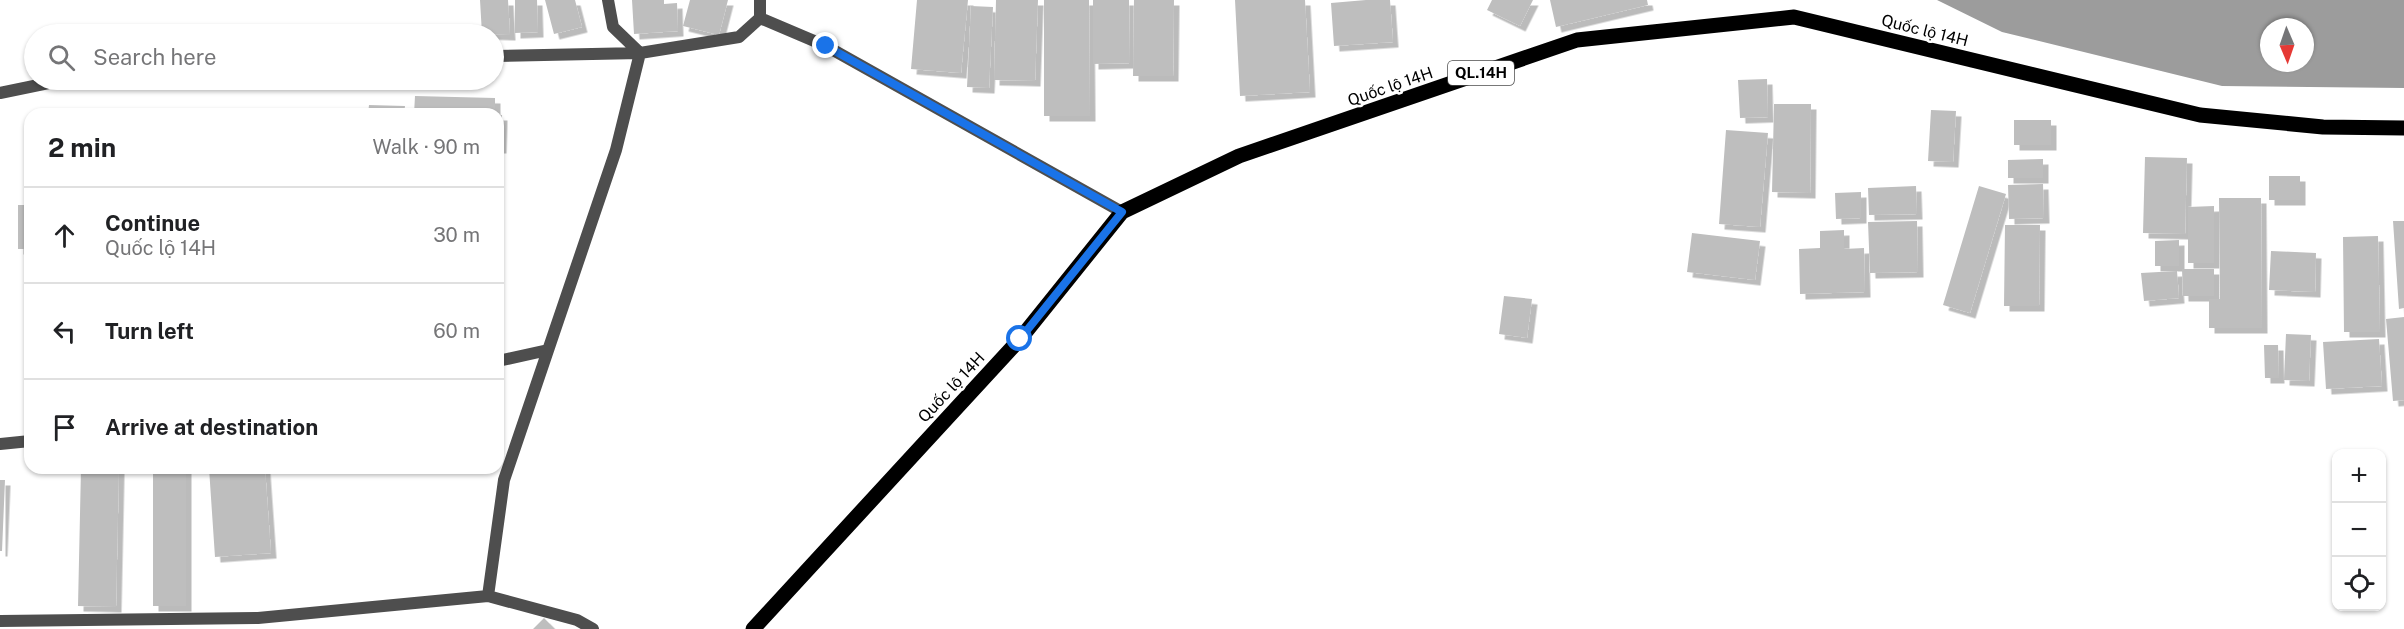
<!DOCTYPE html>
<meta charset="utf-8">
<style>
body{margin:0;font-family:"Public Sans",sans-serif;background:#f2f2f2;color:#202124}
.controls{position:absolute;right:18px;bottom:18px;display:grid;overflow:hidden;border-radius:12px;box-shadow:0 2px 4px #0004}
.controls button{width:54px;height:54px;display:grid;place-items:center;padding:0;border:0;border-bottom:2px solid #e0e0e0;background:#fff;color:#202124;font:30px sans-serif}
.compass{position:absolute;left:2260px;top:18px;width:54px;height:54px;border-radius:50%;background:#fff;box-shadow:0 2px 4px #0004;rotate:178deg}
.stop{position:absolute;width:18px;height:18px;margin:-14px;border:4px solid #1a73e8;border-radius:50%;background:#fff}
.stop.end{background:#1a73e8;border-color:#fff;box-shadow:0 2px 6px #0008}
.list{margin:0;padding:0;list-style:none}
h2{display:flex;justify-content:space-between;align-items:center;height:78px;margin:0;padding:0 24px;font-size:26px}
h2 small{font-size:20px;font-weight:400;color:#757577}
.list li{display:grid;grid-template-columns:39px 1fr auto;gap:18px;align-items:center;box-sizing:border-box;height:96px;padding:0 24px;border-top:2px solid #e0e0e0}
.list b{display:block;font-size:22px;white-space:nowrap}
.list p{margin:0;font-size:20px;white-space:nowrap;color:#757577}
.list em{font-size:20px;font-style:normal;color:#757577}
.icon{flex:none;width:33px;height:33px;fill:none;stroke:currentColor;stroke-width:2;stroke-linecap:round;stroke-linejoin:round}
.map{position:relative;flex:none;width:2404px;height:629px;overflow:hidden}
.search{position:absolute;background:#fff;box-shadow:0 2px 4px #0004;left:24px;top:24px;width:480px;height:66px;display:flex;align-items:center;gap:15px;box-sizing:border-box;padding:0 21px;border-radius:33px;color:#757577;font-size:22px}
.panel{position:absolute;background:#fff;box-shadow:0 2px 4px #0004;left:24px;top:108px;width:480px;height:366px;border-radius:18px}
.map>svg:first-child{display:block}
.water{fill:#9c9c9c;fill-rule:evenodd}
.building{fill:#bebebe;filter:url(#shadow)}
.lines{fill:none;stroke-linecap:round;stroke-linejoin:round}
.street{stroke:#4e4e4e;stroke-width:12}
.primary{stroke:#000;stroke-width:15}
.route{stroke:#1a73e8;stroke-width:8}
.labels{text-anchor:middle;stroke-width:5;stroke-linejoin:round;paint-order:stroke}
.shield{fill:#fff;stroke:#4c4c4c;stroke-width:1.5}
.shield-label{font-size:15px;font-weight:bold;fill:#000}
.street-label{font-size:16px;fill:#000;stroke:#fff}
</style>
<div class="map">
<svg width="2404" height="629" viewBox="0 0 2404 629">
<defs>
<filter id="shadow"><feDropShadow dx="5.5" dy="5.5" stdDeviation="0" flood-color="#0004"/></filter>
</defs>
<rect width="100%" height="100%" fill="#fff"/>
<path class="water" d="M1937,0H2404V88L2222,86L2002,32ZM2269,27H2305V63H2269Z"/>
<path class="building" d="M480,0H508L510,35L482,34Z
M515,0H537L538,32L515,33Z
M545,0H575L582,27L554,34Z
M632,0H664V4L677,3L678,31L634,34Z
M690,0H728L719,35L683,26Z
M917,0H968L961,73L911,69Z
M996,0H1038L1035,81L994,80Z
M1044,0H1089L1090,116H1044Z
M1093,0H1129L1130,63L1093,64Z
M1134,0H1174L1173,76H1133Z
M1235,0H1305L1310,92L1240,96Z
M1366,0H1390L1393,42L1334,46L1331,3Z
M1492,0H1533L1520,26L1487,10Z
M1550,0H1647L1648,5L1556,27Z
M971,6L993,7L989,88L967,87Z
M1767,79L1768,117L1740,118L1738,80Z
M415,96L495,98V114H414Z
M1774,104H1811L1810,193L1772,192Z
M369,105L405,106L404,114H368Z
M1931,110L1956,111L1953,162L1928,161Z
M498,115H502L501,148H498Z
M2014,120H2051V145H2014Z
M1726,130L1768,133L1760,227L1719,224Z
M2145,157L2187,158L2185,234L2143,233Z
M2043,159V178H2008V160Z
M2269,176H2300V200H2269Z
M2043,184L2044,218L2009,219L2008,185Z
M1916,186L1917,214L1869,215L1868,188Z
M1979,186L2006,194L1970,313L1943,305Z
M1861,192V218L1836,219L1835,193Z
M2219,198H2261L2262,328H2209V299H2220Z
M18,205H30V249H18Z
M2214,206V263H2188V207Z
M1917,221L1918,272L1870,273L1868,222Z
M2393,221H2404V308L2399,309Z
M2005,225H2040L2039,306H2004Z
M1844,230V249L1864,248L1865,292L1800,294L1799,249L1820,248V231Z
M1692,233L1760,241L1755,280L1687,272Z
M2378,236L2380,332H2344L2343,237Z
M2179,240V266H2155V241Z
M2271,251L2316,253L2315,292L2269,290Z
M2182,269H2214V296H2183Z
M2177,271L2179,298L2144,301L2141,273Z
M1504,296L1532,299L1527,338L1499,334Z
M2404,317V400L2393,401L2386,319Z
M2286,334L2311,335L2309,381L2284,380Z
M2379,339L2382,386L2326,389L2323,342Z
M2264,345H2278L2279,378H2265Z
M81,468H119L116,607L78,606Z
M153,468H186V606H153Z
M209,468H265L271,553L215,557Z
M0,480H5L2,551H0Z
M544,618L555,629H533Z"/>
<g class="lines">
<path class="street" d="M608,0L613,27L640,53
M760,0V18
M494,56L640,53L739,37L760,18L826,46L1122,212
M0,93L63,80
M498,361L548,350
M0,444L30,441
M488,596L504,480L616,150L640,53
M0,621L258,618L488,596L577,620L593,629"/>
<path class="primary" d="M753,629L1020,339L1122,212L1239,156L1577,40L1794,17L2200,115L2323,127L2404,128"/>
</g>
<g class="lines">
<path class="route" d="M826,46L1122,212L1020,339"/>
</g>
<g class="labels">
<rect class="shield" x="1448" y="61" width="66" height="24" rx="4.5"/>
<g class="shield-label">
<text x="1481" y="78">QL.14H</text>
</g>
<g class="street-label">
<text transform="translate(1925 30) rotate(14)" y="6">Quốc lộ 14H</text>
<text transform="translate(1390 86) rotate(-19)" y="6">Quốc lộ 14H</text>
<text transform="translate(951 387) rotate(-47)" y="6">Quốc lộ 14H</text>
</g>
</g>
</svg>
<div class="controls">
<button>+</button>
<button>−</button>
<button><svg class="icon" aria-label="locate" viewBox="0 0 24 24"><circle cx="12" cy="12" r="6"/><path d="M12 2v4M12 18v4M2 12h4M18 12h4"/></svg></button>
</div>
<svg class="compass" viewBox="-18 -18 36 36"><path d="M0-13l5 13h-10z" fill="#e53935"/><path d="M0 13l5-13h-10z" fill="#757577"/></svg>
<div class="stop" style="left:1020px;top:339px"></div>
<div class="stop end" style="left:826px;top:46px"></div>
<div class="search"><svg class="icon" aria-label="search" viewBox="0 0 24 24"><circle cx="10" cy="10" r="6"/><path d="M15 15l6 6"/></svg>Search here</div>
<section class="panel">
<h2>2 min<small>Walk · 90 m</small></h2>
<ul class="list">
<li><svg class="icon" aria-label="ahead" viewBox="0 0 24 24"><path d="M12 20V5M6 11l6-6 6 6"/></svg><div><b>Continue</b><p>Quốc lộ 14H</p></div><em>30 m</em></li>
<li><svg class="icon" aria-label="left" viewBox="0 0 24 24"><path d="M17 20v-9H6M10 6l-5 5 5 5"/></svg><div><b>Turn left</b></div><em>60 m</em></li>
<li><svg class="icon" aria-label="arrive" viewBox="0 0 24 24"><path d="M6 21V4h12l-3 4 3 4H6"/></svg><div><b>Arrive at destination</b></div></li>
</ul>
</section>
</div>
